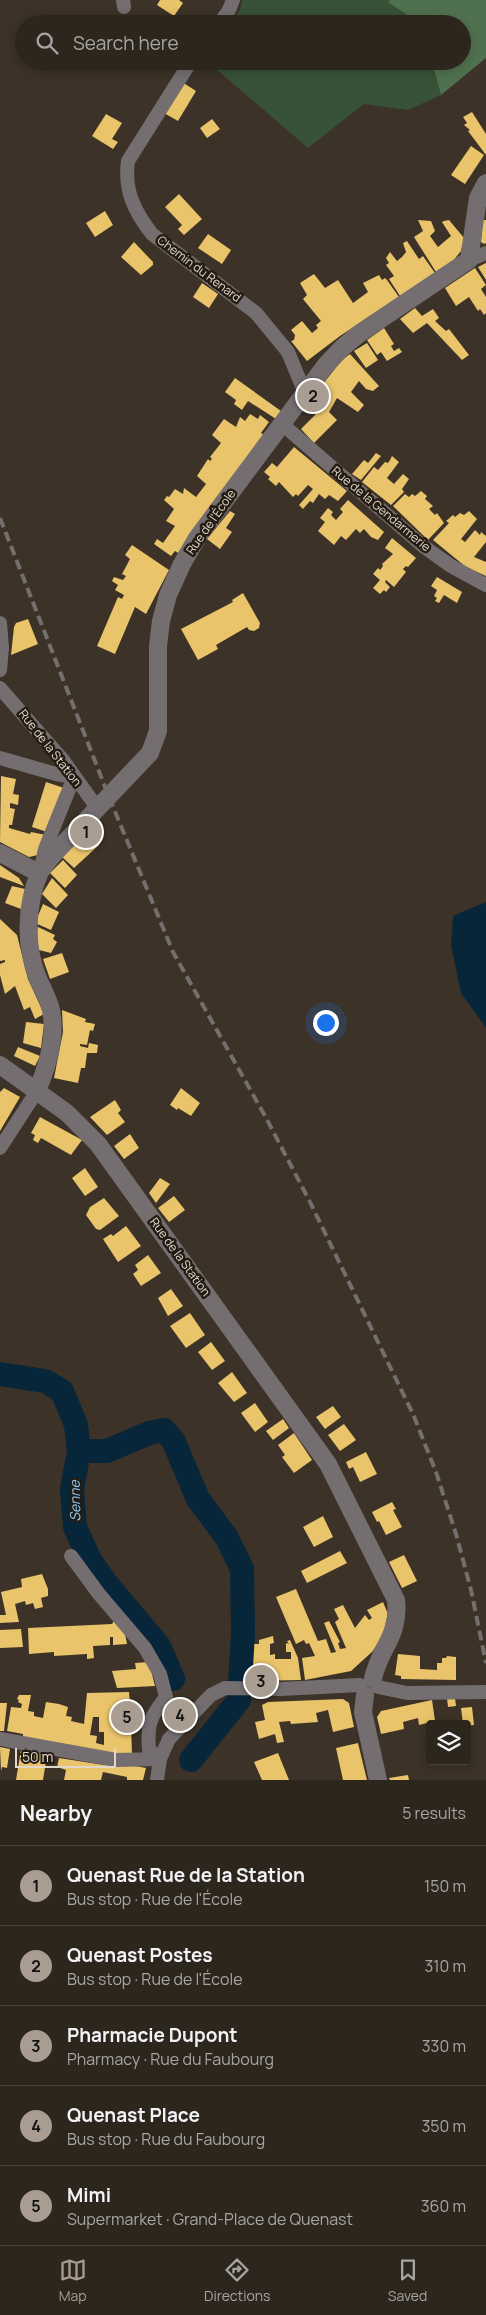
<!DOCTYPE html>
<meta charset="utf-8">
<style>
body{margin:0;font-family:Manrope,sans-serif;background:#39322a;color:#f1f3f6}
.controls{position:absolute;right:15px;bottom:15px;display:grid;overflow:hidden;border-radius:5px;box-shadow:0 2px 12px #0003}
.controls button{width:45px;height:45px;display:grid;place-items:center;padding:0;border:0;border-bottom:1px solid #48433b;background:#2d261d;color:#f1f3f6;font:25px sans-serif}
.scale{position:absolute;left:15px;bottom:12px;width:101px;box-sizing:border-box;padding-left:5px;border:2px solid #e3d7cc;border-top:0;font-size:14px;line-height:18px;white-space:nowrap;color:#e3d7cc;-webkit-text-stroke:4px #241c13;paint-order:stroke}
.you{position:absolute;left:325px;top:1022px;width:18px;height:18px;margin:-12px;border:4px solid #fff;border-radius:50%;background:#1a73e8;box-shadow:0 0 0 8px #1a73e833}
.badge{display:grid;place-items:center;width:32px;height:32px;border-radius:50%;background:#a99d92;color:#111;font-size:16px;font-weight:700}
.pin{position:absolute;translate:-50% -50%;border:2px solid #fff;box-shadow:0 1px 5px #0006}
.list{margin:0;padding:0;list-style:none}
h2{display:flex;justify-content:space-between;align-items:center;height:65px;margin:0;padding:0 20px;font-size:21px}
h2 small{font-size:16px;font-weight:400;color:#a7a5a4}
.list li{display:grid;grid-template-columns:32px 1fr auto;gap:15px;align-items:center;box-sizing:border-box;height:80px;padding:0 20px;border-top:1px solid #48433b}
.list b{display:block;font-size:19px;white-space:nowrap}
.list p{margin:0;font-size:16px;white-space:nowrap;color:#a7a5a4}
.list em{font-size:16px;font-style:normal;color:#a7a5a4}
.icon{flex:none;width:28px;height:28px;fill:none;stroke:currentColor;stroke-width:2;stroke-linecap:round;stroke-linejoin:round}
.map{position:relative;flex:none;width:486px;height:1780px;overflow:hidden}
.search{position:absolute;background:#2d261d;box-shadow:0 2px 12px #0003;left:15px;right:15px;top:15px;height:55px;display:flex;align-items:center;gap:12px;box-sizing:border-box;padding:0 18px;border-radius:28px;color:#a7a5a4;font-size:19px}
.sheet{height:465px;background:#2d261d}
nav{display:flex;justify-content:space-around;align-items:center;box-sizing:border-box;height:70px;border-top:1px solid #48433b;background:#2d261d;font-size:14px;color:#a7a5a4}
nav a{display:grid;justify-items:center;gap:2px}
nav .on{color:#a99d92}
.map>svg:first-child{display:block}
.green{fill:#385237}
.forest{fill:#507150}
.water{fill:#072639}
.homes{fill:#e9c46a;fill-rule:evenodd}
.shops{fill:#e76f51}
.lines{fill:none;stroke-linecap:round;stroke-linejoin:round}
.river{stroke:#072639;stroke-width:24}
.minor{stroke:#746e70;stroke-width:14}
.tertiary{stroke:#746e70;stroke-width:18}
.rail{stroke:#746e6d;stroke-width:4;stroke-dasharray:10 5;stroke-linecap:butt}
.labels{text-anchor:middle;stroke-width:5;stroke-linejoin:round;paint-order:stroke}
.street-label{font-size:12px;fill:#e3d7cc;stroke:#241c13}
.water-label{font-size:14px;font-style:italic;fill:#83c8fd;stroke:#241c13}
</style>
<div class="map">
<svg width="486" height="1780" viewBox="0 0 486 1780">
<rect width="100%" height="100%" fill="#3c3227"/>
<path class="green" d="M242,0H389V3L421,24H229L240,10Z
M207,61H432L441,95L408,110L364,104L308,148Z"/>
<path class="forest" d="M389,0H486V58L441,95L432,61H462V24H421L389,3Z"/>
<path class="water" d="M486,902V1028L461,993L451,945L453,916Z"/>
<path class="homes" d="M160,0H179L183,3L174,16L157,5Z
M152,17L162,24H148Z
M182,82L196,91L178,121L164,113Z
M472,112L486,134V155L468,131L470,130L464,125L467,123L463,117Z
M106,114L122,123L112,139L118,142L113,149L92,136Z
M212,119L220,129L207,138L200,128Z
M471,146L484,155L465,184L451,175Z
M179,194L202,219L184,235L178,229L182,225L165,207Z
M105,211L113,225L95,237L86,223Z
M418,220L431,221L435,231L430,236L438,247L451,236L442,222L444,221L449,220L464,238L461,251L453,261L436,272L414,237L423,231Z
M483,220H486V243L484,244L481,242Z
M208,234L231,250L222,264L198,248Z
M407,241L419,259L423,256L435,273L400,296L389,279L394,276L386,265L389,263L386,258L390,252L397,261L402,257L406,252L403,243Z
M134,242L153,262V265L141,275L121,257Z
M486,263V280L478,267Z
M475,268L486,285L481,289L486,297V313L484,315L480,309L478,311L469,297L456,306L445,288Z
M314,274L325,288L338,280L353,303L368,292L363,283L379,275L382,280L385,278L387,280L399,297L340,336L307,361L291,341L294,340L295,335L291,330L302,321L312,333L318,328L316,325L321,321L303,299L307,295L300,283Z
M202,283L218,294L209,308L193,297Z
M415,308L422,316L433,309L439,318L435,321L446,331L449,329L469,355L462,360L427,323L413,333L400,319Z
M384,328L394,344L391,346L394,351L399,348L402,352L387,361L381,352L377,355L367,340Z
M367,343L378,360L366,368L354,351Z
M350,354L379,386L373,391L366,389L359,381L351,392L364,405L358,412L337,398L329,412L337,420L314,443L301,429L317,413L306,405L342,360Z
M235,378L281,411L276,419L248,401L242,410L234,404L236,400L225,392Z
M250,414L258,419L260,415L269,422L261,433L264,435L178,553L175,551L171,556L154,544L157,539L163,543L175,526L166,521L174,509L164,500L167,496L169,497L175,489L183,494L184,488L196,497L206,484L197,476L208,459L210,461L212,459L210,457L221,443L212,435L224,419L236,427L240,417L245,421Z
M294,447L347,491L338,501L329,495L325,499L319,494L313,503L310,501L303,509L299,505L313,489L308,485L298,496L296,494L293,497L279,482L276,486L268,479L270,477L264,472L272,463L277,467Z
M376,453L381,456L361,480L352,474L364,460L368,463Z
M392,456L399,462L387,478L394,484L403,474L409,479L402,489L404,492L391,505L362,482L374,467L378,470L385,462L388,463L390,460Z
M421,491L427,496L425,499L433,506L429,509L435,515L437,513L444,523L428,540L393,506L405,494L409,497L412,494L415,496Z
M348,500L384,532L378,540L371,537L364,529L360,533L356,529L346,540L341,536L334,545L318,531L325,522L320,518L328,508L333,512L331,515L336,520L343,512L340,509Z
M230,511L235,514L226,528L232,532L220,549L207,539Z
M469,511L477,519L461,539L465,542L475,530L480,535L481,532L486,536V542L474,557L486,562V576L466,567L433,540L449,523L446,521L453,515L455,517L460,513L464,515Z
M392,538L416,558L408,567L406,566L403,569L406,572L394,587L386,580L385,582L390,587L386,592L384,590L380,594L373,588L380,580L373,574L378,568L380,570L383,566L382,564L393,554L385,548Z
M132,545L169,570L146,614L135,607L115,654L97,646L118,597L122,599L124,595L115,590L118,585L112,581L114,577L123,580L126,576L122,574L130,559L125,555Z
M437,577L462,592L457,603L444,595L439,603L435,601L437,598L434,596L437,590L431,586Z
M243,593L260,623L259,628L254,631L249,630L247,627L216,645L218,649L198,660L181,629L233,602L232,600Z
M28,619L38,644L11,655L14,627L16,623Z
M1,776L16,779L13,794L19,795L18,805L10,803V808L15,809L12,825H9V828L30,834L31,832L46,835L38,855L29,857L0,842Z
M46,782L64,788L47,832L32,827Z
M87,831L99,845L74,868L61,856Z
M63,860L77,875L65,888L50,873Z
M0,865L19,878L24,886L0,877Z
M52,878L68,895L56,908L42,894Z
M12,886L25,889L21,909L5,903Z
M43,904L59,912L51,930L35,923Z
M0,919L17,935L28,979L44,1014L35,1019L30,1007L24,1010L15,986L5,994L0,975V964L5,962V960L0,961Z
M38,927L55,935L53,939L57,942L51,953L39,950L35,940Z
M62,953L69,972L50,979L43,959Z
M62,1010L86,1019L85,1022L95,1024L93,1031L90,1030L87,1045L80,1044V1046L88,1048L89,1043L98,1045L97,1053H87L85,1068H81L78,1083L54,1078L63,1032Z
M26,1022L44,1024L41,1048L23,1043Z
M18,1047L40,1056L35,1066L14,1056Z
M4,1088L20,1097L0,1131V1092Z
M181,1088L200,1103L191,1116L178,1108L177,1110L170,1105Z
M115,1100L121,1110L118,1113L125,1122L107,1135L90,1117Z
M40,1117L82,1140L71,1155L41,1138L38,1143L33,1140L35,1135L31,1133Z
M130,1134L139,1148L124,1159L114,1146Z
M85,1168L98,1187L85,1196L72,1178Z
M160,1178L170,1184L156,1203L149,1193Z
M174,1196L185,1210L169,1222L158,1208Z
M104,1198L119,1216L100,1230L96,1229L86,1215L90,1207Z
M126,1226L141,1246L118,1262L103,1239L111,1234L113,1236Z
M148,1255L161,1273L141,1286L133,1274L138,1270L135,1265Z
M171,1289L183,1306L168,1316L158,1298Z
M190,1313L205,1335L186,1348L170,1326Z
M211,1342L225,1361L212,1370L198,1352Z
M232,1372L247,1393L234,1402L218,1383Z
M255,1403L268,1422L255,1432L241,1413Z
M333,1406L341,1417L325,1429L316,1417Z
M283,1419L289,1428L273,1440L266,1431Z
M344,1424L356,1440L340,1451L328,1435Z
M294,1433L312,1460L294,1473L282,1457L285,1455L278,1445Z
M366,1452L377,1474L360,1482L353,1467L349,1469L346,1462Z
M392,1502L396,1509L393,1510L402,1527L386,1535L379,1521L377,1522L372,1512Z
M323,1516L333,1537L314,1547L303,1527Z
M340,1551L347,1563L307,1583L301,1571Z
M404,1555L417,1581L402,1588L389,1562Z
M42,1574L48,1589V1596L41,1598L43,1607L35,1609L33,1603L26,1605L25,1601L15,1604L19,1622L0,1623V1615H6L1,1592L22,1587L21,1579Z
M296,1589L318,1641L326,1639L331,1653L336,1652L324,1623L329,1621L340,1642L338,1643L340,1649L346,1648L335,1622L339,1619L334,1609L343,1605L355,1628L365,1615L369,1620L372,1618L367,1610L383,1602L388,1614L383,1634L373,1651L351,1671L305,1680L302,1658L315,1656L309,1643L306,1644L304,1640L296,1644L276,1597Z
M114,1621L124,1629L127,1644L113,1645V1637H110V1645L93,1646L94,1658L87,1659V1654L54,1656V1652L29,1654L28,1628L112,1624Z
M21,1629L23,1647L0,1648V1630Z
M273,1636L274,1643L270,1644V1655L275,1654V1659H291V1652H286V1643L289,1644L287,1641L290,1640L298,1658L301,1680L249,1681L250,1644H259V1640Z
M398,1654L420,1656V1669L437,1670V1663H442V1658H446L447,1656L456,1657V1680L401,1679V1676L395,1675Z
M149,1662L155,1686L117,1688L112,1671L136,1669L135,1663Z
M129,1692L130,1704L114,1706L115,1725L131,1724L132,1755L116,1756L23,1737V1734L7,1731L11,1707L21,1708L22,1704L18,1702L19,1700L17,1699L19,1695H31L28,1711L34,1712V1716L43,1718L46,1702L59,1704L68,1707L66,1716L72,1717L71,1721L84,1724L87,1693ZM93,1717H99V1732H104V1745L96,1743L97,1736L90,1735Z
M447,1698H455L456,1706L448,1707Z
M343,1699L349,1703L354,1727L333,1732L328,1710L316,1713L318,1722L291,1724L290,1721L279,1722L284,1742L277,1743L275,1734L259,1739L255,1722L265,1720L262,1705L268,1702Z
M432,1700L435,1721L419,1725L418,1718L403,1722L404,1729L381,1734L377,1717L381,1711Z
M0,1703H7L4,1731H0Z
M472,1707L474,1725L467,1726V1724H463L461,1708Z
M358,1743L367,1780H343L336,1748Z
M0,1747L10,1749L7,1768L2,1767L1,1771Z
M21,1750L47,1755L43,1780H16Z
M278,1753L289,1780H262L254,1762Z
M59,1758L104,1765H130L146,1768L143,1780H127V1777L103,1772L101,1780H64L66,1770L57,1767Z
M408,1775L409,1780H390L389,1778Z"/>
<path class="shops" d="M130,1704L132,1705L131,1724L115,1725L114,1706Z"/>
<g class="lines">
<path class="river" d="M0,1374L45,1381L62,1391L76,1425L79,1451L72,1489L75,1527L90,1560L106,1583L159,1646L173,1679
M79,1451H107L149,1433L164,1430L173,1440L198,1499L227,1538L242,1569L243,1633L239,1700L191,1760"/>
<path class="minor" d="M123,0L124,7
M219,24L229,10L233,0
M191,61L128,161C124,190 134,211 152,234L256,313L288,352L305,393
M469,260L486,253
M282,424L423,546L451,566L486,585
M0,623L2,648L0,670
M0,688L63,760L98,809
M0,758L56,774L74,777
M41,868L45,849L74,777
M0,1148L37,1091
M71,1556L99,1594L145,1648L160,1674L166,1697C150,1717 147,1724 149,1750L160,1759
M378,1687L407,1693L486,1692
M0,1739L116,1760L160,1759
M157,1780L160,1759L169,1739L211,1695L225,1688L281,1689L360,1685"/>
<path class="tertiary" d="M0,853L39,873
M0,1065L67,1113L98,1144L328,1464L396,1600C400,1637 379,1648 373,1679
M37,1091C47,1067 55,1042 52,1016C51,1002 42,989 37,976C25,946 26,905 39,874C42,868 48,861 52,856L150,753L158,731V646L161,621L168,595L182,564L197,538L325,366L343,347L360,333L469,260L478,198L486,183
M365,1695L363,1712L378,1780"/>
<path class="rail" d="M0,518L109,797L173,952L265,1116L309,1200L413,1414L436,1472L456,1534L471,1590L486,1663"/>
</g>
<g class="labels">
<g class="street-label">
<text transform="translate(199 269) rotate(37)" y="4">Chemin du Renard</text>
<text transform="translate(381 509) rotate(40)" y="4">Rue de la Gendarmerie</text>
<text transform="translate(211 522) rotate(-55)" y="4">Rue de l'École</text>
<text transform="translate(50 748) rotate(52)" y="4">Rue de la Station</text>
<text transform="translate(180 1257) rotate(54)" y="4">Rue de la Station</text>
</g>
<g class="water-label">
<text transform="translate(75 1501) rotate(-91)" y="5">Senne</text>
</g>
</g>
</svg>
<div class="controls">
<button><svg class="icon" aria-label="layers" viewBox="0 0 24 24"><path d="M12 4l9 5-9 5-9-5zM3 14l9 5 9-5"/></svg></button>
</div>
<div class="scale">50 m</div>
<div class="you"></div>
<div class="pin badge" style="left:86px;top:832px">1</div>
<div class="pin badge" style="left:313px;top:396px">2</div>
<div class="pin badge" style="left:261px;top:1681px">3</div>
<div class="pin badge" style="left:180px;top:1715px">4</div>
<div class="pin badge" style="left:127px;top:1717px">5</div>
<div class="search"><svg class="icon" aria-label="search" viewBox="0 0 24 24"><circle cx="10" cy="10" r="6"/><path d="M15 15l6 6"/></svg>Search here</div>
</div>
<section class="sheet">
<h2>Nearby<small>5 results</small></h2>
<ul class="list">
<li><span class="badge">1</span><div><b>Quenast Rue de la Station</b><p>Bus stop · Rue de l'École</p></div><em>150 m</em></li>
<li><span class="badge">2</span><div><b>Quenast Postes</b><p>Bus stop · Rue de l'École</p></div><em>310 m</em></li>
<li><span class="badge">3</span><div><b>Pharmacie Dupont</b><p>Pharmacy · Rue du Faubourg</p></div><em>330 m</em></li>
<li><span class="badge">4</span><div><b>Quenast Place</b><p>Bus stop · Rue du Faubourg</p></div><em>350 m</em></li>
<li><span class="badge">5</span><div><b>Mimi</b><p>Supermarket · Grand-Place de Quenast</p></div><em>360 m</em></li>
</ul>
</section>
<nav>
<a class="on"><svg class="icon" aria-label="map" viewBox="0 0 24 24"><path d="M3 6l6-2 6 2 6-2v14l-6 2-6-2-6 2zM9 4v14M15 6v14"/></svg>Map</a>
<a><svg class="icon" aria-label="directions" viewBox="0 0 24 24"><path d="M12 3l9 9-9 9-9-9zM9 14v-3h6M13 9l2 2-2 2"/></svg>Directions</a>
<a><svg class="icon" aria-label="saved" viewBox="0 0 24 24"><path d="M7 4h10v16l-5-4-5 4z"/></svg>Saved</a>
</nav>
